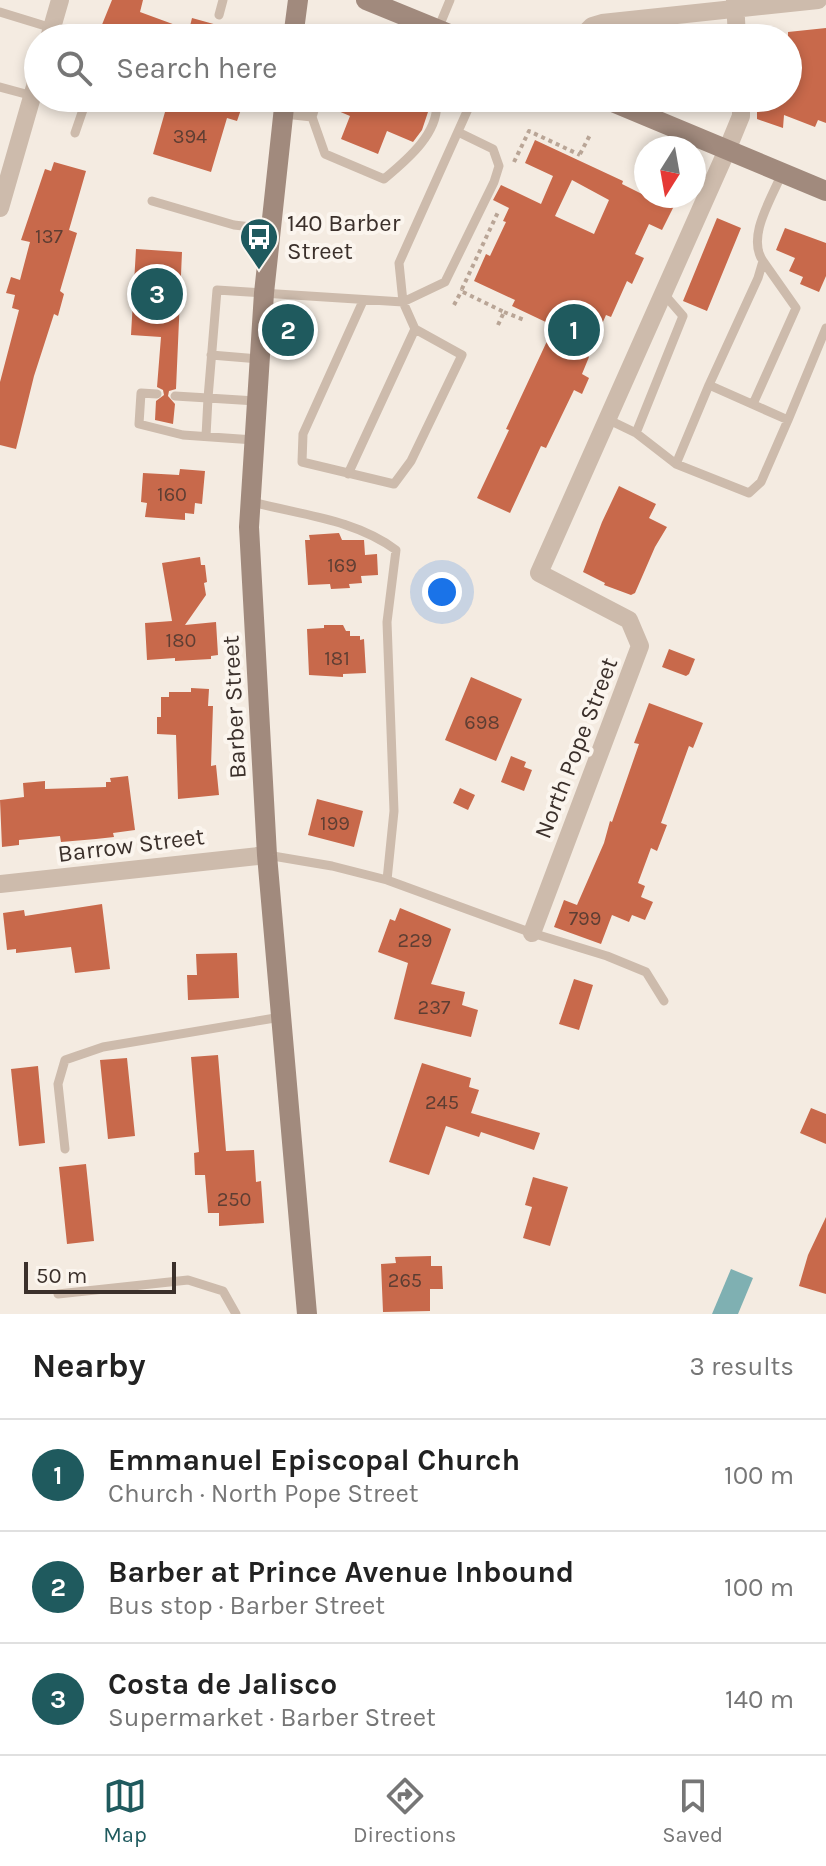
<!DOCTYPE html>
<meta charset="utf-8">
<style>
body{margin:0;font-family:Karla,sans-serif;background:#f6f6f6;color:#222}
.compass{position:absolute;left:634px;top:136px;width:72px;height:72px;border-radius:50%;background:#fff;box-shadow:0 4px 12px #0003;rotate:191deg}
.scale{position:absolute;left:24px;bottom:20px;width:152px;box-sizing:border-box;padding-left:8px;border:4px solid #3b302b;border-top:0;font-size:22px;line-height:28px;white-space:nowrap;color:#3b302b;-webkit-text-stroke:6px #fbf5ee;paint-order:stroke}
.you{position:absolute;left:442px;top:592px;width:28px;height:28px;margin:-20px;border:6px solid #fff;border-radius:50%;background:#1a73e8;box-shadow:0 0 0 12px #1a73e833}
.badge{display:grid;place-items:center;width:52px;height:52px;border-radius:50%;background:#1f5a5e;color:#fff;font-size:26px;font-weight:700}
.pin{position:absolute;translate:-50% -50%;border:4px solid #fff;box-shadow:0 2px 8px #0006}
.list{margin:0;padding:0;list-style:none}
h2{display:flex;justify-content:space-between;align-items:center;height:104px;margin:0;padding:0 32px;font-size:34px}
h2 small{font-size:26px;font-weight:400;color:#767676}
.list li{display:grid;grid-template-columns:52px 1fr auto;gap:24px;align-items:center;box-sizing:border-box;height:112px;padding:0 32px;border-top:2px solid #e0e0e0}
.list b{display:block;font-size:30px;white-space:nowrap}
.list p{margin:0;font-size:26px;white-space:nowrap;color:#767676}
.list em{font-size:26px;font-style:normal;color:#767676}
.icon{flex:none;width:44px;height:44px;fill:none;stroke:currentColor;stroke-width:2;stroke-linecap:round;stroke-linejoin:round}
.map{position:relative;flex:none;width:826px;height:1314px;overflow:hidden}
.search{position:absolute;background:#fff;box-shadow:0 4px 12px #0003;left:24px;right:24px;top:24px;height:88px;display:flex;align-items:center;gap:20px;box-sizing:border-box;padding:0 28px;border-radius:44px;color:#767676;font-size:30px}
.sheet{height:440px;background:#fff}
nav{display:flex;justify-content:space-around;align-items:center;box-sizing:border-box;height:112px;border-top:2px solid #e0e0e0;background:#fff;font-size:22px;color:#767676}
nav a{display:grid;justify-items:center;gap:4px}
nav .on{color:#1f5a5e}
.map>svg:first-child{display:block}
.water{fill:#7fb0b2}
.building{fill:#c8694b;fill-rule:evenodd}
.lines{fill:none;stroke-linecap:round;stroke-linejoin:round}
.path{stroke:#b9a596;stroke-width:4;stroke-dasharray:4 4;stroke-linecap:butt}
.lane{stroke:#cdbbac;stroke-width:9}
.street{stroke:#cdbbac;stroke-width:18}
.secondary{stroke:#a18a7d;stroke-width:20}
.labels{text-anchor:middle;stroke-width:8;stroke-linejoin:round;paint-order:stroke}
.number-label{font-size:20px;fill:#5e3e33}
.poi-label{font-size:24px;fill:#3b302b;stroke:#fbf5ee;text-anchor:start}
.street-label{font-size:24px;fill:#3b302b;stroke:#fbf5ee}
</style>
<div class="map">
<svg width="826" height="1314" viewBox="0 0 826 1314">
<rect width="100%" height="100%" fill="#f4ebe1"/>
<path class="water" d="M731,1269L753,1278L738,1314H712Z"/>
<path class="building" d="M112,0H143L140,12L189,30L192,18L246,33L245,38H112L99,32Z
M826,28V123L818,120L815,127L784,115L783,128L757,119V104L753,102V98H788V32Z
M169,98H245L237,121L227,118L211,172L153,154Z
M325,98H404L429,109L422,130L413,142L387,131L378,154L341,139L350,116L324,105Z
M535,140L623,181L622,184L646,196H662L676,202L662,230L649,224L635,254L644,258L632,284L627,281L611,317L606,315L588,356L589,357L582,374L589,378L582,394L574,390L546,448L541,446L510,513L477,498L509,430L506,429L548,339L545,338L552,325L512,306L515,300L474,281L486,254L490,256L506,222L503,221L509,208L493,200L501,185L541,204L553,176L525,163ZM572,180L609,200L594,234L555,216Z
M54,162L86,171L69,230L77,233L60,291L64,294L58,316L54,314L34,376L16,449L0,445V382L19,310L12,308L15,295L6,293L11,277L20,280L30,242L21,240L45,169L51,171Z
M717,218L741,228L707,311L683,301Z
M785,228L826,243V276L819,292L800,284L803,277L789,271L795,258L776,250Z
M136,249L182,252L176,389L169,391L168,396L175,404L173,424L155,420L156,401L164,395L163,390L157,387L161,337L131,335Z
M180,469L205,471L202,504L195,503L194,514L185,513V520L145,517L147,503L141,502L143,473L179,475Z
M619,486L656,504L649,518L667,527L655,547L635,593L631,595L604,585L605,583L583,572L602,522Z
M339,533L342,540H364L365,555L377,554L378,575L361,576L362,583L349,584L350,588L331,589L330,584L308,585L305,540H310L309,535Z
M200,557L201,565H205L207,582L204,583L206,595L185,625L216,622L218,655L211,656V659L175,661V658L147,660L145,623L172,621L162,563Z
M324,625H343L346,631H350V636H360V640L364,639L366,673L343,674V677L309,675L307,629L324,628Z
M669,649L695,659L689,674L686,676L662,667Z
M471,677L522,699L496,761L445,740Z
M191,688L209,689L208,706H213L211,766L216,765L219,795L178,799L176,735L157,734V717H161V697H169V692H191Z
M649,703L703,723L693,748L689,746L661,823L667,825L657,851L651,848L638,883L645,886L641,897L653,902L645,920L632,915L629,922L612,915L601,944L554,927L564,900L577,905L604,843L610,821L612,822L639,744L634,743Z
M511,756L526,762L524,767L532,770L524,791L501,782Z
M128,776L135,830L113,833L114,837L96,839L61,842L60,836L19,840V845L2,847L0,800L24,797L23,783L45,781V789L106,787V782H111L110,778Z
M460,788L475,795L468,810L453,803Z
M317,799L363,811L354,847L308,835Z
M102,904L110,969L75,973L71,947L16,953V949L7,950L3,913L24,910L25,916Z
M400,908L451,929L431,984L465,992L462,1005L478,1010L471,1037L394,1019L408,963L378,952L390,919L395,921Z
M237,953L239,998L188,1000L187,975H197L196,954Z
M574,979L593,985L579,1030L559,1024Z
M218,1055L226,1151L254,1150L256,1182L261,1181L264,1223L219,1226V1213H208L205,1175H195L194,1153L199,1152L191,1057Z
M127,1058L135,1136L108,1139L100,1060Z
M422,1063L471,1078L469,1087L479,1090L471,1113L540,1133L534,1150L481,1132L479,1137L446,1126L429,1175L389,1162Z
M38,1066L45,1143L19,1146L11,1069Z
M811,1108L826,1114V1144L800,1133Z
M86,1164L94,1241L67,1244L59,1167Z
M533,1177L568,1187L550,1246L523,1238L532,1207L525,1205Z
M826,1217V1294L799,1286L808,1255Z
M431,1256V1266H442L443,1289H430V1311L383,1312L381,1264L396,1263L395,1257Z"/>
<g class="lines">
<path class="path" d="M580,154L590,135
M514,162L529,131L580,155
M454,305L462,290
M504,312L524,320
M498,325L504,312L461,291L499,210"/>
<path class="lane" d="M0,12L52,28
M219,15L223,0
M438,29L450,0
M407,38L415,20
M0,87L33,96
M284,114L312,117L325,154L384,179C407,160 442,131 436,98
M312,117L318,98
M75,133L86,101L76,98
M782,173C772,198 746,237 763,261L758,278L709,385L788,420L826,328
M152,201L234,225L270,229
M363,301L303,434L302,462L394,484L411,461L462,355L415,329L403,302L399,263L473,98
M211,355L259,359
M157,394L141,393L139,424L183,435L254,440
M175,396L208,398L217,290L403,302L445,282L494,182L499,166L493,149L458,132
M753,404L796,308L763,261
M607,419L636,433L676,464L749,493L761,482L788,420
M636,433L683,316L663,293
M206,436L208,398L257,401
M676,464L709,385
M348,474L415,329
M252,502C301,515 354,519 396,550L387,622L394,811L387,880L532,933L607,956L646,972L664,1001
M267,855L332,866L387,880
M65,1149L58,1084L65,1060L103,1047L281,1017
M58,1294L188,1280L223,1291L236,1314"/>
<path class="street" d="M735,0L737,38
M49,38L60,0
M580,38L592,26L602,23L818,0
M0,208L38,76
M0,884L267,855
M532,933L640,646L629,620L539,573L727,150L741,116V98"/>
<path class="secondary" d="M366,0L459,38
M293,38L298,0
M285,98L264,293L249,527L267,855L307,1314
M603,98L826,191"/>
</g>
<defs>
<g id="bus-pin" transform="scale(2)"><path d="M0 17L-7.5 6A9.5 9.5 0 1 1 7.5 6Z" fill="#1f5a5e" stroke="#fbf5ee"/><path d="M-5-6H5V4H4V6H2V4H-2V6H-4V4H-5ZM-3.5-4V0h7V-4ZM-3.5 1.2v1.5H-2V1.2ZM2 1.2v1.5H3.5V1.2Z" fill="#fff"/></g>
</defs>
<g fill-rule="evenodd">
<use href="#bus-pin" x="259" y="237"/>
</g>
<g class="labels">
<g class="number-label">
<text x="190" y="143">394</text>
<text x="49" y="243">137</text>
<text x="172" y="501">160</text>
<text x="342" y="572">169</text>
<text x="181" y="647">180</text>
<text x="337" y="665">181</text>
<text x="482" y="729">698</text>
<text x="335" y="830">199</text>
<text x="585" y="925">799</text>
<text x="415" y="947">229</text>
<text x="434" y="1014">237</text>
<text x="442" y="1109">245</text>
<text x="234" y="1206">250</text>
<text x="405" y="1287">265</text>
</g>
<g class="poi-label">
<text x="287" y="231">140 Barber<tspan x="287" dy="28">Street</tspan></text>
</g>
<g class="street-label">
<text transform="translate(234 707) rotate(-93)" y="8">Barber Street</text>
<text transform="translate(576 748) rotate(-69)" y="8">North Pope Street</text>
<text transform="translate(131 845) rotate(-7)" y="8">Barrow Street</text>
</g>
</g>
</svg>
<svg class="compass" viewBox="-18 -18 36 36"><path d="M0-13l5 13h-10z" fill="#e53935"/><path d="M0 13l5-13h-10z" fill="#767676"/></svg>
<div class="scale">50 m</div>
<div class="you"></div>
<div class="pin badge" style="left:574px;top:330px">1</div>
<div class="pin badge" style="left:288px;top:330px">2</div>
<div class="pin badge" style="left:157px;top:294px">3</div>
<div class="search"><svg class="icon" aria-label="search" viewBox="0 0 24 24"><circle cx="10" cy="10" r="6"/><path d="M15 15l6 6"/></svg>Search here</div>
</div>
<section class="sheet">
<h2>Nearby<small>3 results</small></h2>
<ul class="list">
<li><span class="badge">1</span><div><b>Emmanuel Episcopal Church</b><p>Church · North Pope Street</p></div><em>100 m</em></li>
<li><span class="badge">2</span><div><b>Barber at Prince Avenue Inbound</b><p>Bus stop · Barber Street</p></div><em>100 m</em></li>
<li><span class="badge">3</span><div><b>Costa de Jalisco</b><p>Supermarket · Barber Street</p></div><em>140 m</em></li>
</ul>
</section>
<nav>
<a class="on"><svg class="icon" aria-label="map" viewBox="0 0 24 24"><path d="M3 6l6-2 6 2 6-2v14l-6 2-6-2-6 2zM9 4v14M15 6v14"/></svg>Map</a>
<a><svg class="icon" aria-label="directions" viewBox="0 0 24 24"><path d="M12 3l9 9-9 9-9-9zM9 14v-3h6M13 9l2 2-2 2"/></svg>Directions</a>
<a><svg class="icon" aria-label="saved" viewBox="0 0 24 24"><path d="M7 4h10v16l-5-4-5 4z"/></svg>Saved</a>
</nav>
